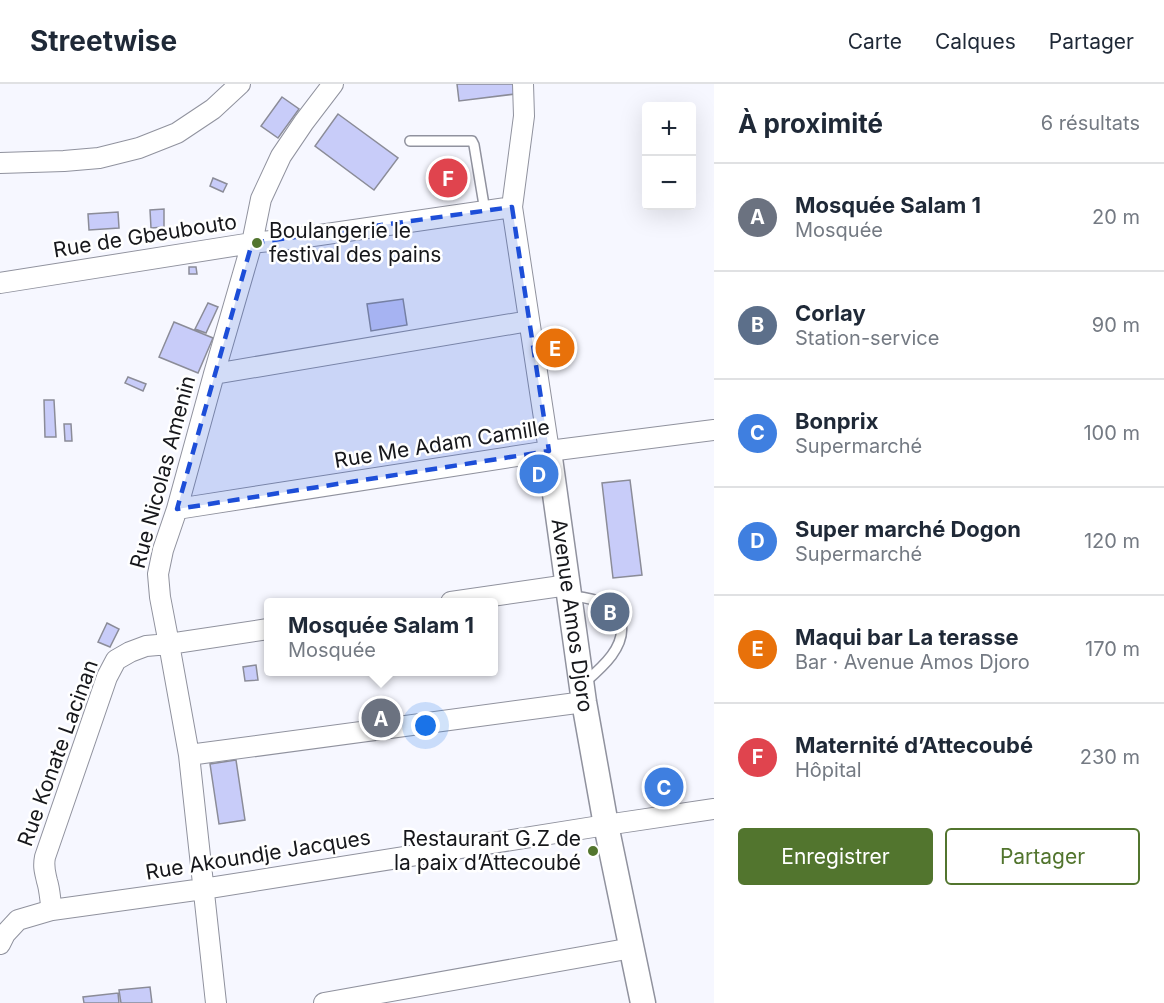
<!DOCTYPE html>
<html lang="fr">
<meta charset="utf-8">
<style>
body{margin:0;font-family:Inter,sans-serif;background:#f6f6f7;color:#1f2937}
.controls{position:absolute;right:18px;top:18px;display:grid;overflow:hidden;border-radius:6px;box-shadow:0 6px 24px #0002}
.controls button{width:54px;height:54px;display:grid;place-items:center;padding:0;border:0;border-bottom:2px solid #e0e1e3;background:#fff;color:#1f2937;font:30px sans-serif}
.you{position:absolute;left:426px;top:642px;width:21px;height:21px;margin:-15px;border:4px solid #fff;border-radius:50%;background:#1a73e8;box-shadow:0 0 0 9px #1a73e833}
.badge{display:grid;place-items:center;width:39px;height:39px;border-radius:50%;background:#52752e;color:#fff;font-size:20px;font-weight:700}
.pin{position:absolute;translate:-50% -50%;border:3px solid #fff;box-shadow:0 2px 6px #0006}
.popup{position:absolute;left:264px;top:514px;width:234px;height:78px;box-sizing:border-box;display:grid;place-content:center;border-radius:6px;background:#fff;filter:drop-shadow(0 2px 4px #0005);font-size:20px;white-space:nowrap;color:#747a83}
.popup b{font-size:22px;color:#1f2937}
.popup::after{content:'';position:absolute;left:50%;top:100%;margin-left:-12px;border:12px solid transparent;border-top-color:#fff}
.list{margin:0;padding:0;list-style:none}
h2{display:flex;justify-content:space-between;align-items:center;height:78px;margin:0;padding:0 24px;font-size:26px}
h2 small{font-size:20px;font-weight:400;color:#747a83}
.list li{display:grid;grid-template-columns:39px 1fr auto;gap:18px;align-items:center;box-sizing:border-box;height:108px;padding:0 24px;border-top:2px solid #e0e1e3}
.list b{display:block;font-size:22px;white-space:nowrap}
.list p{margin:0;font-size:20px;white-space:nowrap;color:#747a83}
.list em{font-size:20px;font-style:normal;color:#747a83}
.actions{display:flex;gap:12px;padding:18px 24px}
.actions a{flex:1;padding:14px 0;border:2px solid #52752e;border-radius:6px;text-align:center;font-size:21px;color:#52752e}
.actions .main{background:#52752e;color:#fff}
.map{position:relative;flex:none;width:714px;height:919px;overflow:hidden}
header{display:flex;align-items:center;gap:36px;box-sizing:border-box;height:84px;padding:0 30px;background:#fff;border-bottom:2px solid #e0e1e3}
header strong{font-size:28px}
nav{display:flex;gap:33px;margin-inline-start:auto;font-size:21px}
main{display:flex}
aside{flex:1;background:#fff}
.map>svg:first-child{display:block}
.building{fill:#c8ccf9;stroke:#8b8c98;stroke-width:1.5}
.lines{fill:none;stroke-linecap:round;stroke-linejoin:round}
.service-casing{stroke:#90929e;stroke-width:12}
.minor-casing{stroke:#90929e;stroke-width:22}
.tertiary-casing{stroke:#90929e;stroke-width:27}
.service{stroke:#fff;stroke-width:9}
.minor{stroke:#fff;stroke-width:20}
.tertiary{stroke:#fff;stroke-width:24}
.marked{fill:#1d4ed8;fill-opacity:0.2;stroke:#1d4ed8;stroke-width:4.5;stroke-dasharray:12 8;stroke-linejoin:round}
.poi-dot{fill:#52752e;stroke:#fff;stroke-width:2}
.labels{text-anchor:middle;stroke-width:5;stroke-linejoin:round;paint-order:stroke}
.poi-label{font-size:21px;fill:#16171b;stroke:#fff;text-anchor:start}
.street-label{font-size:21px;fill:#16171b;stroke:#fff}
</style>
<header>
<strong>Streetwise</strong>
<nav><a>Carte</a><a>Calques</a><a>Partager</a></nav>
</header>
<main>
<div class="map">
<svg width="714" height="919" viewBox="0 0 714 919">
<rect width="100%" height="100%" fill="#f6f7ff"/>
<path class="building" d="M457,0H514L515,10L459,17Z
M282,13L299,25L278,54L261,42Z
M338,30L398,74L374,106L315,62Z
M213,94L227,100L223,108L210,102Z
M164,125V143L151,144L150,126Z
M118,128L119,144L89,146L88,130Z
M189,183H196L197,190H189Z
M403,215L407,241L371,247L367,220Z
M208,219L218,223L206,249L195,245Z
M174,238L213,254L198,289L159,273Z
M128,293L146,300L143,307L125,299Z
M44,316H54L56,353H45Z
M64,340H71L72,357H65Z
M630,396L642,491L613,494L602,399Z
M107,539L119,545L110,563L98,558Z
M256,581L258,596L245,597L243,583Z
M236,676L245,736L219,740L210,680Z
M150,903L152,919H121L119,906Z
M118,909L119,919H84L83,913Z"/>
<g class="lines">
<g class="service-casing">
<path id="service" d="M410,57H472L474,61L485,127
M572,511C583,514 597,515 608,521C615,525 619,531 621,539C626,564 600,585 583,600"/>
</g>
<g class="minor-casing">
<path id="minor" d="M523,0L524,32L512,123L549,367
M0,79L64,77L99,74L139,64L177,49L213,25L240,0
M0,199L252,159L299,154L512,123
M214,290L529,237
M177,425L549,367L714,346
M451,518L568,501
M189,671L584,618
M52,826C50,817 50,806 47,797C45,788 43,783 45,773L107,593L116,576L130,568L146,562L169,560L268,545
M0,860L5,850L18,836L52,826L203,805L606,741L714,725
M216,919L189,671L169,560L160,513L158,490L163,466L177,425L214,290L252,159L261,115L281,72L304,38L333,0
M324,919L632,864"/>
</g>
<g class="tertiary-casing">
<g id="tertiary">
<path id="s1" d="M549,367L584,618L606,741L643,919"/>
</g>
</g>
<use href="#service" class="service"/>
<use href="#minor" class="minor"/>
<use href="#tertiary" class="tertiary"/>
</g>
<path class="marked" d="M512,123L549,367L177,425L252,159Z"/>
<g class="poi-dot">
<circle cx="257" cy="159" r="6"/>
<circle cx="593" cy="767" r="6"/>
</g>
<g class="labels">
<g class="poi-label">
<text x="269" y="154">Boulangerie le<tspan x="269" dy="24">festival des pains</tspan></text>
<text x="581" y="762" text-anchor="end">Restaurant G.Z de<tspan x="581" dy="24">la paix d’Attecoubé</tspan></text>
</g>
<g class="street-label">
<text transform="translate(145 152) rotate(-9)" y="7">Rue de Gbeubouto</text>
<text transform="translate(442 360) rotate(-9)" y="7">Rue Me Adam Camille</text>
<text transform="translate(163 388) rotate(-75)" y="7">Rue Nicolas Amenin</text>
<text dy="7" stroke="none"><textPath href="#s1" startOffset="166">Avenue Amos Djoro</textPath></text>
<text transform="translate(58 669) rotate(-70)" y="7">Rue Konate Lacinan</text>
<text transform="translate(258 771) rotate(-9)" y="7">Rue Akoundje Jacques</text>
</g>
</g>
</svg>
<div class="controls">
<button>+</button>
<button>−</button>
</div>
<div class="you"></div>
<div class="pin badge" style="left:381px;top:634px;background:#6b7280">A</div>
<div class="popup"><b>Mosquée Salam 1</b>Mosquée</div>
<div class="pin badge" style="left:610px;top:528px;background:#5c6f8a">B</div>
<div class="pin badge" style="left:664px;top:703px;background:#3f7fe0">C</div>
<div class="pin badge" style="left:539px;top:390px;background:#3f7fe0">D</div>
<div class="pin badge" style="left:555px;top:264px;background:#e8710a">E</div>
<div class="pin badge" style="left:448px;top:94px;background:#e0444e">F</div>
</div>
<aside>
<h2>À proximité<small>6 résultats</small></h2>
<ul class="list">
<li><span class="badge" style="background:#6b7280">A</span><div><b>Mosquée Salam 1</b><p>Mosquée</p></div><em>20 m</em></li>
<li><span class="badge" style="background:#5c6f8a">B</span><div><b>Corlay</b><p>Station-service</p></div><em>90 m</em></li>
<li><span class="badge" style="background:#3f7fe0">C</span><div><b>Bonprix</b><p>Supermarché</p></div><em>100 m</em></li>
<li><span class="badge" style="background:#3f7fe0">D</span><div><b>Super marché Dogon</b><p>Supermarché</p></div><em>120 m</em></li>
<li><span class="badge" style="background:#e8710a">E</span><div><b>Maqui bar La terasse</b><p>Bar · Avenue Amos Djoro</p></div><em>170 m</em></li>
<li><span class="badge" style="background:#e0444e">F</span><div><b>Maternité d’Attecoubé</b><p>Hôpital</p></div><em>230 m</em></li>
</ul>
<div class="actions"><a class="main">Enregistrer</a><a>Partager</a></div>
</aside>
</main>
